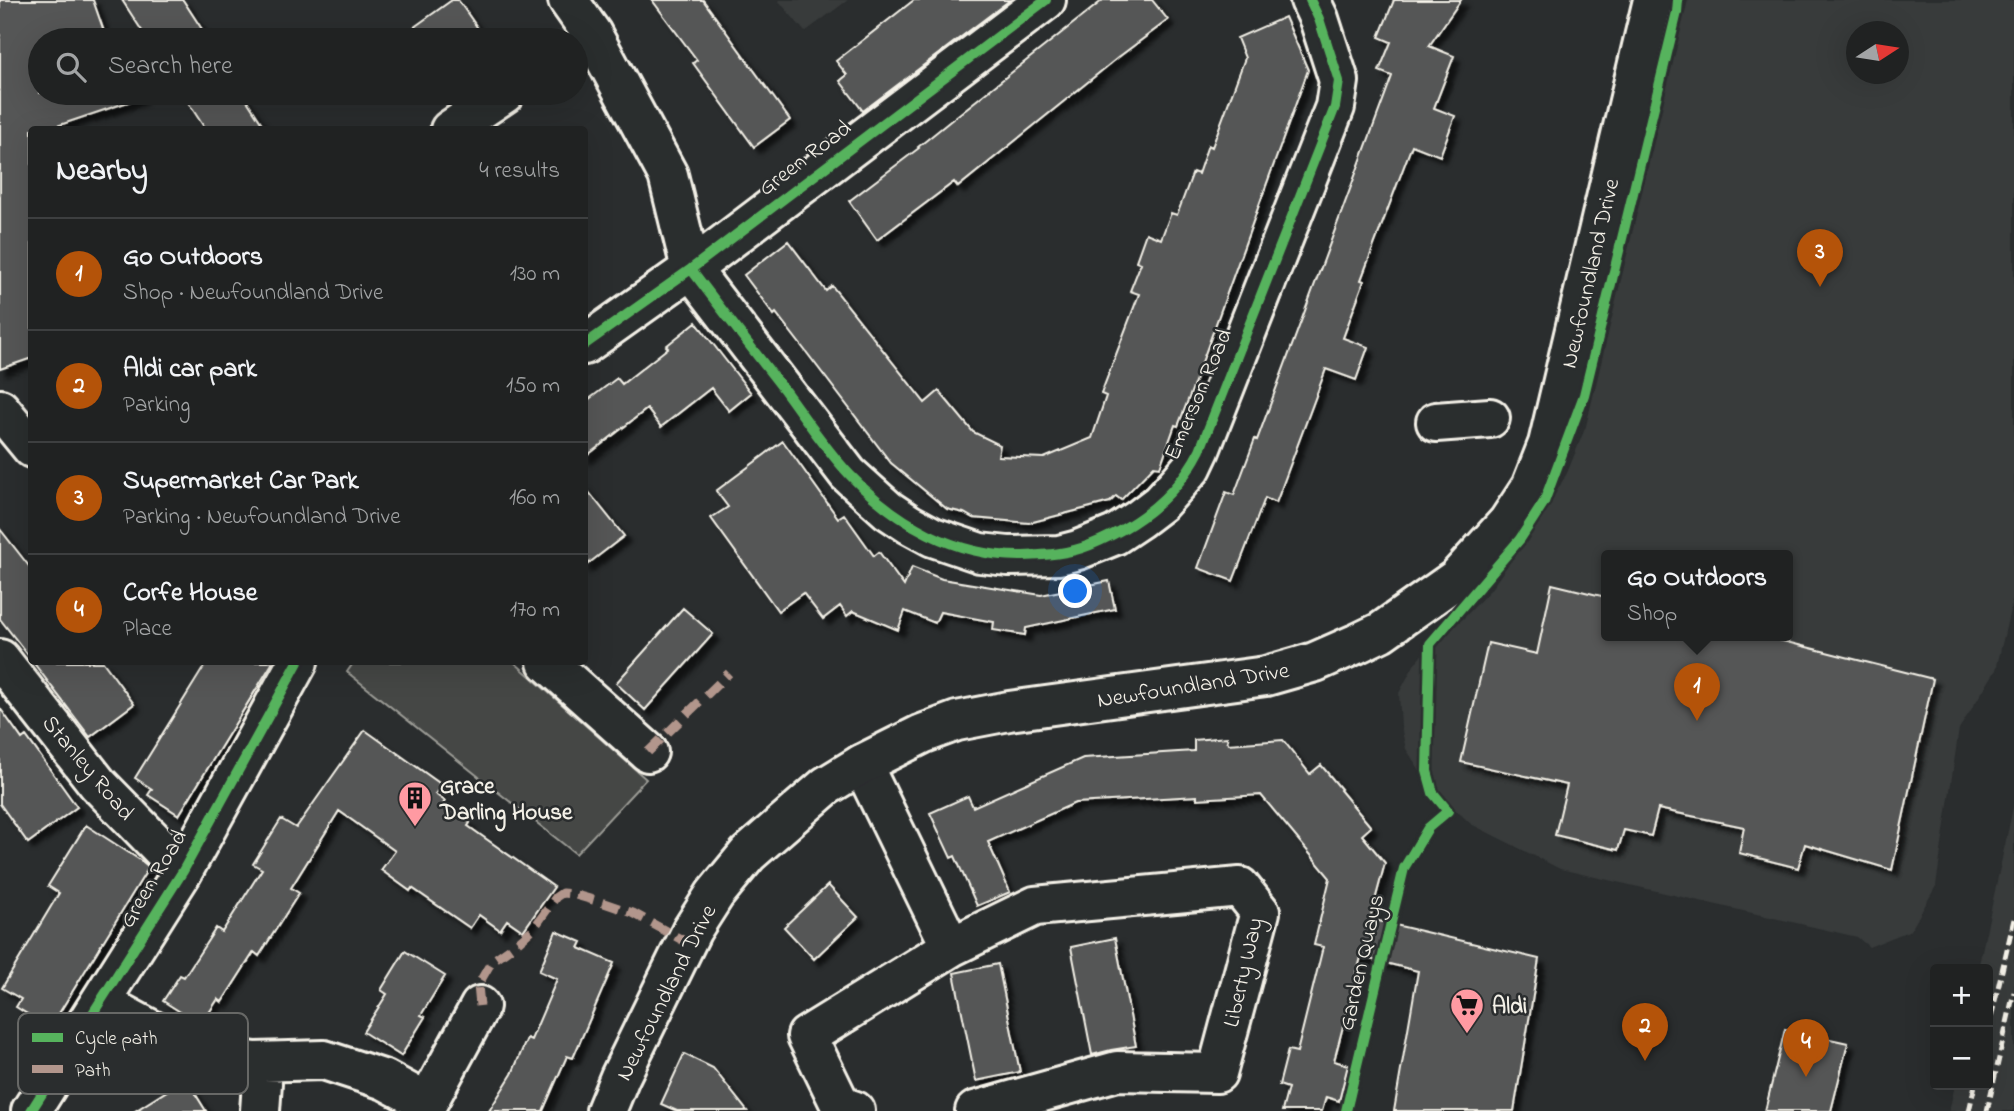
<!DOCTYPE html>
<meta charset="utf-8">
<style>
body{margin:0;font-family:"Indie Flower",sans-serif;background:#282a2a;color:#f1f3f6}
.controls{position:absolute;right:21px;bottom:21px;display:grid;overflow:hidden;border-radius:7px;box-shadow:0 7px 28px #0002}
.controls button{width:63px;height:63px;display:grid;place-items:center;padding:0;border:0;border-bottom:2px solid #3d3f40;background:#202222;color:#f1f3f6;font:35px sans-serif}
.compass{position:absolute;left:1846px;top:21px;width:63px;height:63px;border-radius:50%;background:#202222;box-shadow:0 7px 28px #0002;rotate:78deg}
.you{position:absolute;left:1076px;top:592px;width:24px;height:24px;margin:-18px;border:5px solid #fff;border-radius:50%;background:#1a73e8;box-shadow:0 0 0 10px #1a73e833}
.badge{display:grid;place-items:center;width:46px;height:46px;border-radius:50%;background:#b45309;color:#fff;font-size:23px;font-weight:700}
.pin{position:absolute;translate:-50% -58px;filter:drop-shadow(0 2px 4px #0008)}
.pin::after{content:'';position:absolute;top:37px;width:24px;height:21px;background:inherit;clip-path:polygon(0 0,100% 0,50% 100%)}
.popup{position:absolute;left:1601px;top:550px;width:192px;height:91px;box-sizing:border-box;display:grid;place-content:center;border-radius:7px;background:#202222;filter:drop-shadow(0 2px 5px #0005);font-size:23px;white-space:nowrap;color:#a2a4a5}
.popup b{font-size:26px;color:#f1f3f6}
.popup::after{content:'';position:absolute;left:50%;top:100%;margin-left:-14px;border:14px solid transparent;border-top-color:#202222}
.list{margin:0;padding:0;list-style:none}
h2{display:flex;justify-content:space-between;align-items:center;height:91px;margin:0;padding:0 28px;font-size:30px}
h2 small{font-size:23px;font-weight:400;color:#a2a4a5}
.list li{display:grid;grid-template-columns:46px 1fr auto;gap:21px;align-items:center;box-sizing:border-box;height:112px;padding:0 28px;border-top:2px solid #3d3f40}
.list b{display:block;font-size:26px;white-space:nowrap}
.list p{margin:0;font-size:23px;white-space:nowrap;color:#a2a4a5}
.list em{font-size:23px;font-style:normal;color:#a2a4a5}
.icon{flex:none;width:38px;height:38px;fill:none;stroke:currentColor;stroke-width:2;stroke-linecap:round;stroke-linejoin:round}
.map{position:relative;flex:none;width:2014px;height:1111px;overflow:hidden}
.search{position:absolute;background:#202222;box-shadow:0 7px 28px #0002;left:28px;top:28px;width:560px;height:77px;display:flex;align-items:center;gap:18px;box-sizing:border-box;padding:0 24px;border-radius:38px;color:#a2a4a5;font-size:26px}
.panel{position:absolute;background:#202222;box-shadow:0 7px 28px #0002;left:28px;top:126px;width:560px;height:539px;border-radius:7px}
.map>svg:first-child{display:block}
.built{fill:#373a3a;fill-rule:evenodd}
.green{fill:#444645;stroke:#9c9c96;stroke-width:2}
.building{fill:#555756;stroke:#f4f1e8;stroke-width:2;filter:url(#shadow)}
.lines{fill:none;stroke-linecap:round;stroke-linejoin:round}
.minor-casing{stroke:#f4f1e8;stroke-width:44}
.tertiary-casing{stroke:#f4f1e8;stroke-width:44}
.minor{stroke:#2a2d2e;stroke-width:38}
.tertiary{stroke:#2a2d2e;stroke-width:38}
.rail{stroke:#f4f1e8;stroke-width:5;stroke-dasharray:10 5;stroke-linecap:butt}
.quiet{stroke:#b2968c;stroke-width:9;stroke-dasharray:18 9;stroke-linecap:butt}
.cycleway-casing{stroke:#2a2d2e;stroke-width:15}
.cycleway{stroke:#56b35d;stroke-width:10}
.labels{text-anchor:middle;stroke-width:5;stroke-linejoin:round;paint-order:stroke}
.street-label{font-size:23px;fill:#f4f1e8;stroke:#2a2d2e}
.poi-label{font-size:23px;font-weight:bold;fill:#f4f1e8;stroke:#2a2d2e;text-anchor:start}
.key{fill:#2a2d2e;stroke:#676866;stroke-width:2}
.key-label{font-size:19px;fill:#f4f1e8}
</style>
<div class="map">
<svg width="2014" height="1111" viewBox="0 0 2014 1111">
<defs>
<filter id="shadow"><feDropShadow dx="6" dy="6" stdDeviation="2" flood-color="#0009"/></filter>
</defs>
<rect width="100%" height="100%" fill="#2a2d2e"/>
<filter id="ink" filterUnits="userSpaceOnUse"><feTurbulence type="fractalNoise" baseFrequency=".0143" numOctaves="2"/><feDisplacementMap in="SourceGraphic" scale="14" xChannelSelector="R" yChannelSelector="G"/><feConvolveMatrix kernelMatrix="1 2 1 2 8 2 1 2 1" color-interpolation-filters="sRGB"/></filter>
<g filter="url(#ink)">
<path class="built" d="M778,0H848L805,32Z
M1688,0H2014V593L1996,670L1959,729L1936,886L1911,930L1869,947L1857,937L1560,869L1471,824L1437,793L1421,772L1406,749L1401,727L1399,693L1414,665L1430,644L1463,619L1491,589L1545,512L1567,473L1586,426ZM1856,32H1898V74H1856ZM1606,555H1788V635H1606Z
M2014,803V1111H1949L1955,1085H1988V969H1978Z"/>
<path class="green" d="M354,662H514L646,779L576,854L347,672Z"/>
<path class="building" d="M0,0H93L107,40H40V93H140V98L45,130H32V358L0,369Z
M122,0H183L209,40H148Z
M452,0H458L486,40H396Z
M652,0H703L790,120L754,147L693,63L697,60Z
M914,0H1010L863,111L840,81L847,75L836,61Z
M1103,0H1152L1168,20L1120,56L958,187L954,182L877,240L849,201L919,148L918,147L954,118Z
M1394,0H1461L1429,46L1454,56L1434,108L1455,116L1440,156L1412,145L1361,280L1364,281L1343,338L1368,347L1356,380L1326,369L1276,503L1265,498L1233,581L1198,568L1226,492L1234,495L1255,439L1257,440L1392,76L1379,71L1391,42L1379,37Z
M1285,17L1308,70L1193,387L1178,426L1175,425L1160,467L1154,466L1121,500L1116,496L1110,502L1029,523L973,518L964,513L947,509L891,463L807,353L776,313L774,315L744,275L788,241L826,291L832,286L925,403L939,391L973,432L1000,445L998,456L1044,458L1092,438L1106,396L1101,394L1139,294L1130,291L1141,263L1136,261L1146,233L1161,239L1171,213L1177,215L1193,172L1198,174L1208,145L1212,147L1245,58L1237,38Z
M182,93H242L266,130H206Z
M696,322L751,393L729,411L711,388L661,427L647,409L584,458V403L617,378L622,384L668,348L666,346Z
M783,441L838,518L844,514L874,556L879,552L904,586L912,567L942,579L1041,595L1109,581L1115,609L1026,628L1025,635L993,630L994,622L940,612L935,623L905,611L898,630L853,611L847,616L840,606L823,619L803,593L778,611L711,518L728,507L716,491Z
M584,486L624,536L584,567Z
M0,529L32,570V660L0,619Z
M1552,584L1606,597V635H1759L1933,679L1892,870L1805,844L1798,868L1739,853L1744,827L1658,809L1651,836L1624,830L1618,850L1555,835L1567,785L1461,762L1488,643L1537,654Z
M683,608L713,634L645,710L616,683Z
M33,662H103L134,704L90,737Z
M207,662H273L179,815L148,795L152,789L135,778Z
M0,708L22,739L26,736L77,807L28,843L0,804Z
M365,730L442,785L435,794L445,801L443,804L470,823L468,826L554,887L523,931L507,920L500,930L479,915L470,928L412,888L410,891L381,870L395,851L339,811L291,888L299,893L259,956L254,952L222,1002L218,999L201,1025L163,1001L180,975L184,977L216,928L222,932L262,869L253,864L281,819L296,828Z
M1227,737L1228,744L1283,740L1310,774L1321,765L1341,789L1340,790L1371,827L1362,835L1385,863L1370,919L1539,959L1514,1111H1394L1418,971L1361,957L1334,1061L1348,1065L1339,1101L1326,1097L1322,1111H1282L1288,1088L1279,1085L1288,1050L1297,1052L1323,947L1314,945L1330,878L1261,795L1197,799V796L1075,803L988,842L1010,892L977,906L955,856L951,858L930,813L968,796L973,807L1083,758L1194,751V740Z
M86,825L143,862L149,867L50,1028L16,1007L21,999L2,988L59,893L48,886Z
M828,885L858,917L814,959L784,927Z
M556,931L582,942L579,948L614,963L573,1058L567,1056L543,1111H489L512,1074L527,1038L531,1040L557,979L539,971Z
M1115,938L1136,1046L1111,1050L1092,1055L1071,947Z
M405,951L445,976L421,1015L425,1017L401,1056L363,1032L387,994L381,990Z
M998,964L1020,1072L976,1081L954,973Z
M1785,1029L1848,1043L1831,1111H1765Z
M684,1054L713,1068L747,1111H677L661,1104Z
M186,1079L206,1111H135Z"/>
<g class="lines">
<g class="minor-casing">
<path id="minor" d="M568,0L592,34L668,175L691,269L848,474L888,510L909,524L933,537L980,553L1008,556L1059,555L1078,550L1115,535L1139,519L1160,503L1179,482L1192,467L1200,450L1335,107L1339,81L1319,19L1310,0
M450,130L505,93
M584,345L691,269L1046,0
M0,409L32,448
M1436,422L1490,418
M0,659L98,784L183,871
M547,662L648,752
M862,764L951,947
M100,1002L185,1048L228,1058L255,1062L324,1060L385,1080L427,1103
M255,1062L262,1083L260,1111
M31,1111L183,871L298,662
M423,1111L480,1006
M855,1111L841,1106L807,1036L951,947L1035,906L1240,887L1260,912L1217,1073L1117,1071L975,1111"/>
</g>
<g class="tertiary-casing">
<path id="tertiary" d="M606,1111L620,1077L692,930L715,894L748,854L826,786L862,764L922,734L957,721L1009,711L1266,676L1315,662L1356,644L1381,632L1456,579L1508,522L1531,487L1548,444L1653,0"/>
</g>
<use href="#minor" class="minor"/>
<use href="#tertiary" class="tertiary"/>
<path class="rail" d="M1988,1031L2014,919
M1969,1111L1975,1085
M1987,1111L2014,992"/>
<path class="quiet" d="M648,752L729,673
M480,1006L478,985L492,961L516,944L534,928L556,897L562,893L572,894L604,903L633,913L686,942"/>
<g class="cycleway-casing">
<path id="cycleway" d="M691,269C722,310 753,350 785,391C805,418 827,451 850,475C896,523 955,557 1023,556C1047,555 1068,554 1090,545C1137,526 1177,495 1200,450L1335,107L1339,81L1319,19L1310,0
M584,345L691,269L1046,0
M31,1111L183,871L298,662
M1346,1111L1404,868L1428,828L1448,811L1433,793L1427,771L1430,644L1520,539L1544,502L1584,395L1677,12L1678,0"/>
</g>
<use href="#cycleway" class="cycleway"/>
</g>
</g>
<defs>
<g id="building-pin" transform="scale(1.75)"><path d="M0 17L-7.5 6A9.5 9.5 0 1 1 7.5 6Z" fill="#ff9aa2" stroke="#2a2d2e"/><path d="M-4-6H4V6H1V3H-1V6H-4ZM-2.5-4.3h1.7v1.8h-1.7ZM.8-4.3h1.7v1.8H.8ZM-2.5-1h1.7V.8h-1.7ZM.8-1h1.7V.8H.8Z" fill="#111"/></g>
<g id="supermarket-pin" transform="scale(1.75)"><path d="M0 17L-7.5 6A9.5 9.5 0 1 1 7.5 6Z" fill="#ff9aa2" stroke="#2a2d2e"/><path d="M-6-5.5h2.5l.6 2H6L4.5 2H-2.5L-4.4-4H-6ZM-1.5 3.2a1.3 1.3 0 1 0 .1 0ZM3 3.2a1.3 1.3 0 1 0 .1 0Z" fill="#111"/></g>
</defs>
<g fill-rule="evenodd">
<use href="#building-pin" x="415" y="798"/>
<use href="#supermarket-pin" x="1467" y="1005"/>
</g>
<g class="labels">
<g class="street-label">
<text transform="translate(804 157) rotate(-37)" y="8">Green Road</text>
<text transform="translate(1589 273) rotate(-77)" y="8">Newfoundland Drive</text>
<text transform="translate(1197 394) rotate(-67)" y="8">Emerson Road</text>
<text transform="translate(1193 684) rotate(-9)" y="8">Newfoundland Drive</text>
<text transform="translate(89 767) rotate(50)" y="8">Stanley Road</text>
<text transform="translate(152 878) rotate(-59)" y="8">Green Road</text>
<text transform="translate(1360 962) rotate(-77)" y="8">Garden Quays</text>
<text transform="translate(1242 972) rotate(-77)" y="8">Liberty Way</text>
<text transform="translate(665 992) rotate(-63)" y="8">Newfoundland Drive</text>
</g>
<g class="poi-label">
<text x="440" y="793">Grace<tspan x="440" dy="26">Darling House</tspan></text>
<text x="1492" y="1013">Aldi</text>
</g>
</g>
<rect x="18" y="1013" width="230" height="81" rx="10" class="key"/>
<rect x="32" y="1033" width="31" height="9" fill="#56b35d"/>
<rect x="32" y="1065" width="31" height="8" fill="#b2968c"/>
<g class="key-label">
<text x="75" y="1044">Cycle path</text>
<text x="75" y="1076">Path</text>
</g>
</svg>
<div class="controls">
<button>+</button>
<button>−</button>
</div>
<svg class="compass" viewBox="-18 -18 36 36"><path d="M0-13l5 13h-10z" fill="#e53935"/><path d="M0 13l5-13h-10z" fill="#a2a4a5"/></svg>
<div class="you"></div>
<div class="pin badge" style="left:1697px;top:721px">1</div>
<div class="popup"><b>Go Outdoors</b>Shop</div>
<div class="pin badge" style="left:1645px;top:1061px">2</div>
<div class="pin badge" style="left:1820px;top:287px">3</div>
<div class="pin badge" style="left:1806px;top:1077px">4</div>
<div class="search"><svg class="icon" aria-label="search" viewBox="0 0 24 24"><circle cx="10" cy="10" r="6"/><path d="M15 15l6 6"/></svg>Search here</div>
<section class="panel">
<h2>Nearby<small>4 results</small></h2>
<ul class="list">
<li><span class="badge">1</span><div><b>Go Outdoors</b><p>Shop · Newfoundland Drive</p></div><em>130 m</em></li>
<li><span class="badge">2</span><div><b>Aldi car park</b><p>Parking</p></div><em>150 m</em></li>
<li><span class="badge">3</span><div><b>Supermarket Car Park</b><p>Parking · Newfoundland Drive</p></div><em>160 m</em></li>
<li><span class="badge">4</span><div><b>Corfe House</b><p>Place</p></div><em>170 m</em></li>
</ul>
</section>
</div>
